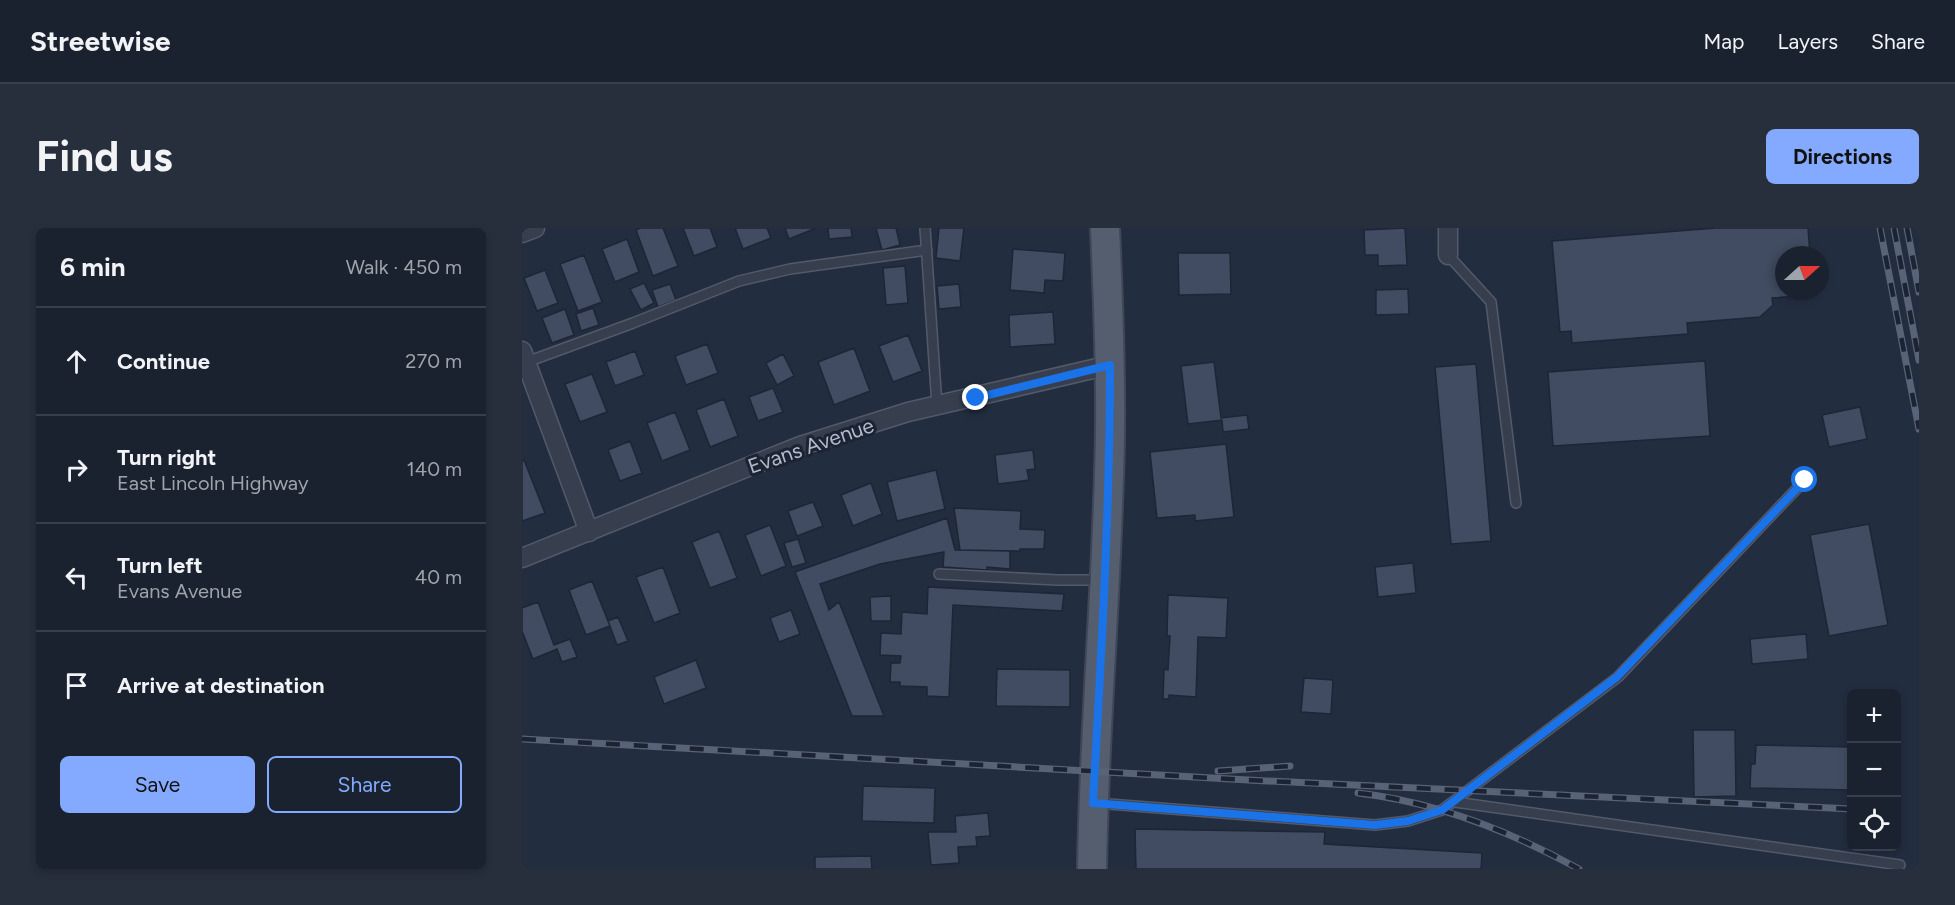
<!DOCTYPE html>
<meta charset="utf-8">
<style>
body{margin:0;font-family:Figtree,sans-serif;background:#272f3c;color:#f1f3f6}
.controls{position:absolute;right:18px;bottom:18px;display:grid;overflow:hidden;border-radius:9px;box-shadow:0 3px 9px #0003}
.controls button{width:54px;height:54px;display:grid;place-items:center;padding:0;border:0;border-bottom:2px solid #383f4c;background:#1a2230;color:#f1f3f6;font:30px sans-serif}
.compass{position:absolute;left:1253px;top:18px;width:54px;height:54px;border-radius:50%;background:#1a2230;box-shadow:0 3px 9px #0003;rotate:69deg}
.stop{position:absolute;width:18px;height:18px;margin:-14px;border:4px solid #1a73e8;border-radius:50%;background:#fff}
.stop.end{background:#1a73e8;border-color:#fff;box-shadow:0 2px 6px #0008}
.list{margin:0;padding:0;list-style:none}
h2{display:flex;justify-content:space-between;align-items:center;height:78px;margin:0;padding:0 24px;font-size:26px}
h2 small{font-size:20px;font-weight:400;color:#9fa4ab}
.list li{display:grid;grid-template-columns:39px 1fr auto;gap:18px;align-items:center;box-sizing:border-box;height:108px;padding:0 24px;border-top:2px solid #383f4c}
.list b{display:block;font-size:22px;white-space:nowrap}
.list p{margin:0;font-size:20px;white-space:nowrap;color:#9fa4ab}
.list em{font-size:20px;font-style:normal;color:#9fa4ab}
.actions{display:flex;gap:12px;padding:18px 24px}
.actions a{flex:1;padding:14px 0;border:2px solid #83aaff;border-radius:9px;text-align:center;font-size:21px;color:#83aaff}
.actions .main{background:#83aaff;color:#111}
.icon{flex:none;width:33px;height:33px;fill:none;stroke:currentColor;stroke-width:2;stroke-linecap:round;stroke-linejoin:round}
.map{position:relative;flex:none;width:1397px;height:641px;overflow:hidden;border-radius:9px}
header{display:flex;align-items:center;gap:36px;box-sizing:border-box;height:84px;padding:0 30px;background:#1a2230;border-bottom:2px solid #383f4c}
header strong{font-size:28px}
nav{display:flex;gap:33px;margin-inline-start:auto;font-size:21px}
.intro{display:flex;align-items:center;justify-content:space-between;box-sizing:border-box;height:144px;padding:0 36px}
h1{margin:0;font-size:42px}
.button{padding:15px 27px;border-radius:9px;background:#83aaff;color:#111;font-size:21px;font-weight:700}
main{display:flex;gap:36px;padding:0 36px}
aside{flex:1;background:#1a2230;border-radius:9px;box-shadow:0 3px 9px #0003}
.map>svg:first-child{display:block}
.building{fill:#414c62;stroke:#1e2636;stroke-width:1.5}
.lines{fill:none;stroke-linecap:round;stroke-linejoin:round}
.service-casing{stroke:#525a6a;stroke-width:12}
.minor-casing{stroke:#525a6a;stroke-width:21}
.primary-casing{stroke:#404858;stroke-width:32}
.service{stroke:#373f4f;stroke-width:9}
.minor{stroke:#373f4f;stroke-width:18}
.primary{stroke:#555e6f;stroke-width:28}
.rail-casing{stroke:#586377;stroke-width:7}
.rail{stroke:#1c2434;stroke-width:4.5;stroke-dasharray:14;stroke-linecap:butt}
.route{stroke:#1a73e8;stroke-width:8}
.labels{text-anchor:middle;stroke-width:6;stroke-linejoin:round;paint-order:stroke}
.street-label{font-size:21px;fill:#b3baca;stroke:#1c2434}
</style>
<header>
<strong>Streetwise</strong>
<nav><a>Map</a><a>Layers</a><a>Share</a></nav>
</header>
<div class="intro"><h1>Find us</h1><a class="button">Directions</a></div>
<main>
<aside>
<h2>6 min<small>Walk · 450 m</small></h2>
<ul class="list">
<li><svg class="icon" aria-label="ahead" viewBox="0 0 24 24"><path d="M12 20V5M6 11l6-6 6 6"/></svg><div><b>Continue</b></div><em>270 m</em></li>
<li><svg class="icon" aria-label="right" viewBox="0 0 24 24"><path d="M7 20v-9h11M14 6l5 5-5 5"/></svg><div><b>Turn right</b><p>East Lincoln Highway</p></div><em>140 m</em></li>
<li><svg class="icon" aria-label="left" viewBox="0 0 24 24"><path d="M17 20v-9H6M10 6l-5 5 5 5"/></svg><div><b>Turn left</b><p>Evans Avenue</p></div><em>40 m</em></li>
<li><svg class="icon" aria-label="arrive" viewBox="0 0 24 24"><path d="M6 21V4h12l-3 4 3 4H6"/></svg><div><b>Arrive at destination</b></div></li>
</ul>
<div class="actions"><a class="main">Save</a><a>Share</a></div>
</aside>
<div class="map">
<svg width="1397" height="641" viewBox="0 0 1397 641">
<rect width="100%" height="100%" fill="#222d40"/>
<path class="building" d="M118,0H141L156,38L131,48L114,2Z
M161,0H188L195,19L172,28Z
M213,0H245L249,10L221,21Z
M263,0H292V1L267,11Z
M306,0H329L330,9L307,11Z
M354,0H374L378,17L360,22Z
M417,0H442L438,33L414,30Z
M883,0L885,37L856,38V27H843L842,2Z
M1194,0H1286L1288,27H1262V63H1291L1292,67L1250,70L1251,77L1238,89L1165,95L1166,106L1050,115L1049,103L1038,104L1030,13Z
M105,11L117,44L93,54L80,21Z
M491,21L543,25L541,53L523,52L522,65L488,62Z
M656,25H708L709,66L657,67Z
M62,27L80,74L56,83L38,36Z
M383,38L386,75L364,77L361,40Z
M23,42L36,75L15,83L2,50Z
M122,55L132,75L119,82L108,61Z
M148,56L154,72L136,79L130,62Z
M437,56L439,79L417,81L415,58Z
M886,61L887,86L854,87V62Z
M71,80L77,97L59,103L54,86Z
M43,81L52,107L30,115L20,90Z
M531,84L533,116L488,119L487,87Z
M386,107L400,143L371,154L357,118Z
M185,116L196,145L164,157L153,128Z
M332,120L348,163L312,177L296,134Z
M113,123L122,147L93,158L84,134Z
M261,126L272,148L255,157L244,135Z
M1183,133L1188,208L1031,218L1026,144Z
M692,134L699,190L725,187L727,201L701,204L700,192L666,196L659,138Z
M954,136L969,313L929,316L913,139Z
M70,146L85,184L58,194L43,156Z
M251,160L261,184L236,193L227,169Z
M202,171L216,208L188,219L174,182Z
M1338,179L1345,211L1307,219L1300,187Z
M153,184L168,222L140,233L125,195Z
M108,213L120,245L98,253L86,222Z
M704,216L712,289L673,293V287L635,290L628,224Z
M511,222L513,241L505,242L507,252L476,256L473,227Z
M2,232L23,285L0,293V233Z
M414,242L423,281L375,293L365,254Z
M349,255L360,286L331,298L319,267Z
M291,274L301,298L275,308L266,283Z
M432,280L499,283L498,301L523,302L522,321H498V323L438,322Z
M425,290L433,322L488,323V341L465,339V342L421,339L422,324L358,336L298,356L307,382L317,374L362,488H330L273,344Z
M1347,296L1366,397L1307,408L1288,307Z
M248,297L264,338L239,348L223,307Z
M197,303L215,350L188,360L170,314Z
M276,311L284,335L270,339L262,315Z
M891,335L894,365L856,369L853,339Z
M141,339L158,385L132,395L114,349Z
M70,353L88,398L64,407L47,362Z
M406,359L542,366L540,383L431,377L427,469L405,468V459L378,458V454H368L369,435H378L379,428L358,427L359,405L379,406L380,384L405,386Z
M646,367L706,370L704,410L676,409L674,469L647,467V471H641L642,441L646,442L648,408H645Z
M369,368V393H349L348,369Z
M16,374L32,417L48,411L55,429L40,434L35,421L11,431L0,403V380Z
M269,382L278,406L257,414L248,390Z
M96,389L106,413L95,417L86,393Z
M1284,406L1286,431L1230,436L1228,411Z
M174,432L184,460L142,476L132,449Z
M475,441L548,442V479L474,478Z
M782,450L811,452L809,486L779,484Z
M1171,502H1213L1214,568L1172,569Z
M1234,517L1330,519V562L1228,560L1229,536H1233Z
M341,558L413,560L412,595L340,593Z
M466,585L468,608L454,609L455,618L436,619L437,635L409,637L406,604H434L433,588Z
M613,601L803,604L802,616L960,625L959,641H614Z
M349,628L350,641H293V629Z"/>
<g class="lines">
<g class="service-casing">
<path id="service" d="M403,0L415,178
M926,27L969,74L994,275
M2,135L111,95L217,53L268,41L405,22
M417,346L536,352H581
M933,574L1378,637
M574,575L853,597L886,593L920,582L1096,449L1283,252"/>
</g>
<g class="minor-casing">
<path id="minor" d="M926,0V27
M0,5L13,0
M0,123L67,304
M0,330L278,218L386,184L588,137"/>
</g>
<g class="primary-casing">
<path id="primary" d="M570,641C572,495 586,350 588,205C589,136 586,68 583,0"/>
</g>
<use href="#service" class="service"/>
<use href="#minor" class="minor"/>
<use href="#primary" class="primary"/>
<g class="rail-casing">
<path id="rail" d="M1358,0L1397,201
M1372,0L1397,132
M1385,0L1397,64
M0,511L726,552L1330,581
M696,543L768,538
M836,565C914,574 988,603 1057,641"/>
</g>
<use href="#rail" class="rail"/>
</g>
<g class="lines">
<path class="route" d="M454,170L588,137C588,284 579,429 571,575L853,597L886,593L920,582L1095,449L1283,252"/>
</g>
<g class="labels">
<g class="street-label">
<text transform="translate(289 218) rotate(-19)" y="7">Evans Avenue</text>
</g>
</g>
</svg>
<div class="controls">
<button>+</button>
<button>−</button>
<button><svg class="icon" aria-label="locate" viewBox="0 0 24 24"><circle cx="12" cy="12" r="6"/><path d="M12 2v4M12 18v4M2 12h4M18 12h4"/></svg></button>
</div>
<svg class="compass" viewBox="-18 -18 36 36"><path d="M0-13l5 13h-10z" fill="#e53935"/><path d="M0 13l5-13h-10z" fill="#9fa4ab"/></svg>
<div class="stop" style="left:1283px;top:252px"></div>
<div class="stop end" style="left:454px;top:170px"></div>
</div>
</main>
